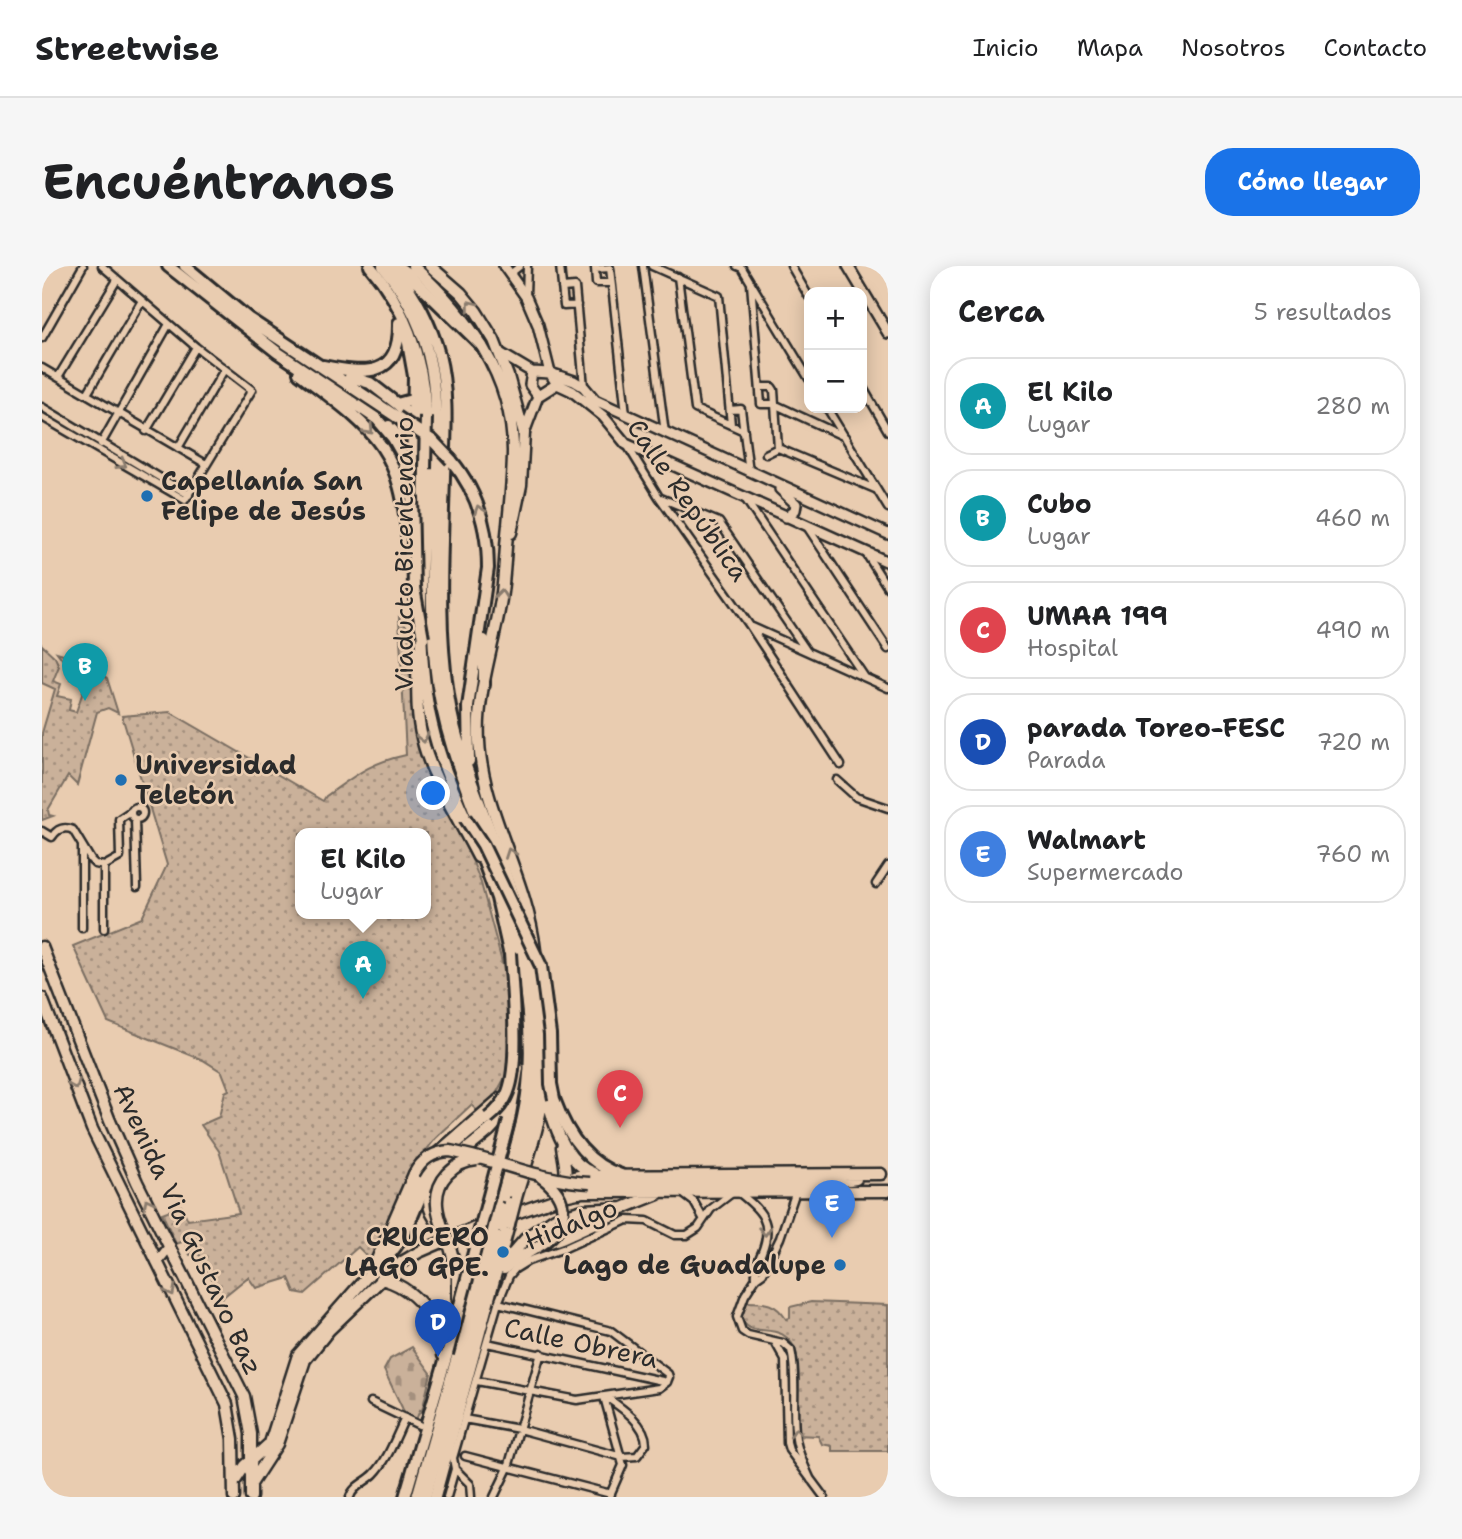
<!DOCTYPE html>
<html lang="es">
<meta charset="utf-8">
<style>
body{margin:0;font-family:"Shantell Sans",sans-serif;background:#f6f6f6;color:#202124}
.controls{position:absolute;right:21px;top:21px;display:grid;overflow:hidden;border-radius:14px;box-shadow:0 4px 18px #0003}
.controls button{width:63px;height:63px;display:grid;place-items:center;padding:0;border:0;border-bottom:2px solid #e0e0e0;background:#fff;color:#202124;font:35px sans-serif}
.you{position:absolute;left:392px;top:528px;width:24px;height:24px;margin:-18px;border:5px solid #fff;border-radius:50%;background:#1a73e8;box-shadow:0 0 0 10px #1a73e833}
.badge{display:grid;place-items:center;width:46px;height:46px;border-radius:50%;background:#1a73e8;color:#fff;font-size:23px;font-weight:700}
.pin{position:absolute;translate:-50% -58px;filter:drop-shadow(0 2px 4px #0008)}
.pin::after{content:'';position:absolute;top:37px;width:24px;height:21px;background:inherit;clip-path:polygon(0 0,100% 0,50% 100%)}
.popup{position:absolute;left:253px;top:562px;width:136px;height:91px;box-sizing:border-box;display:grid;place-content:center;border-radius:14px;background:#fff;filter:drop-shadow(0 2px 5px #0005);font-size:23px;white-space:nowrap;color:#757577}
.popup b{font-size:26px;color:#202124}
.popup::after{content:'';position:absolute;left:50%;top:100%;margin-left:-14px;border:14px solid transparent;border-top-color:#fff}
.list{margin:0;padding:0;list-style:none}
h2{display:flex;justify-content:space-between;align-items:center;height:91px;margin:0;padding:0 28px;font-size:30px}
h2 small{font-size:23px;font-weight:400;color:#757577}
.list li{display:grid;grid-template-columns:46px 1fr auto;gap:21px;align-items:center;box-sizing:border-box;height:98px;margin:0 14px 14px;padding:0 14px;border:2px solid #e0e0e0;border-radius:28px}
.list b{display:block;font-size:26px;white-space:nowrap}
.list p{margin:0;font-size:23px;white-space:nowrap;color:#757577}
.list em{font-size:23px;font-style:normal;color:#757577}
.map{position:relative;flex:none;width:846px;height:1231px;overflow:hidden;border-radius:28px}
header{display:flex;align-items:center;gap:42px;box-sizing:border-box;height:98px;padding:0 35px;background:#fff;border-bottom:2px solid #e0e0e0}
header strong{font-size:33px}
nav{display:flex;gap:38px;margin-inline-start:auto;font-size:24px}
.intro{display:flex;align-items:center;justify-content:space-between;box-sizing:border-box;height:168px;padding:0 42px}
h1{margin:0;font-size:49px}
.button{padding:18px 32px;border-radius:28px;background:#1a73e8;color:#fff;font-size:24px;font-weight:700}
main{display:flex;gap:42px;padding:0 42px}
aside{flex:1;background:#fff;border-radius:28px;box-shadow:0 4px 18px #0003}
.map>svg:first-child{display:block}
.green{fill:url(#green-dots);stroke:#7a6e62;stroke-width:2;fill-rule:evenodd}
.cemetery{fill:url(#cemetery-stones);stroke:#7a6e62;stroke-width:2}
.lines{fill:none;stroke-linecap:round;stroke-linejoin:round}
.street-casing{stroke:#2b2b2b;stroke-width:11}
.secondary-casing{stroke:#2b2b2b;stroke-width:14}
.primary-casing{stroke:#2b2b2b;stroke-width:15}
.highway-casing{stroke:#2b2b2b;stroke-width:16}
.street{stroke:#e9ccb0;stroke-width:6}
.secondary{stroke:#e9ccb0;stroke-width:9}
.primary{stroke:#e9ccb0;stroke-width:10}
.highway{stroke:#e9ccb0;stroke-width:10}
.primary-bridge-casing{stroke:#2b2b2b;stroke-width:15;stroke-linecap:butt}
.highway-bridge-casing{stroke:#2b2b2b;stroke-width:16;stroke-linecap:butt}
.primary-bridge{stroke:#e9ccb0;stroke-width:10}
.highway-bridge{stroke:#e9ccb0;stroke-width:10}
.oneway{stroke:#8a7c6e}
.poi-dot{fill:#1f6fb2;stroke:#e9ccb0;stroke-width:2.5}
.labels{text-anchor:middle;stroke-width:5;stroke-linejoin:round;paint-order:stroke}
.poi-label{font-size:26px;font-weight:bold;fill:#2b2b2b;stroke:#e9ccb0;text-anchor:start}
.street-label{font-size:26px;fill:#2b2b2b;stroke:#e9ccb0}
</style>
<header>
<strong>Streetwise</strong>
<nav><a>Inicio</a><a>Mapa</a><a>Nosotros</a><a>Contacto</a></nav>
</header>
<div class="intro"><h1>Encuéntranos</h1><a class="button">Cómo llegar</a></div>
<main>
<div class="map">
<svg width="846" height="1231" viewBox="0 0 846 1231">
<defs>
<pattern id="green-dots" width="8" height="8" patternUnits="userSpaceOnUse" patternTransform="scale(1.75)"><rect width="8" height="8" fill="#cab19a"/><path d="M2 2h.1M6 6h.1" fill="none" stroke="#a4907e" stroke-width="1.8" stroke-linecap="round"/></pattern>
<pattern id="cemetery-stones" width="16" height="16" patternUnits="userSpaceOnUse" patternTransform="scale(1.75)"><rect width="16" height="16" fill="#cab19a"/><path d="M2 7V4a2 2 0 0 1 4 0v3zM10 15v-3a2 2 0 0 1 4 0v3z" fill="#a4907e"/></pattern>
</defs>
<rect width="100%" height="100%" fill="#e9ccb0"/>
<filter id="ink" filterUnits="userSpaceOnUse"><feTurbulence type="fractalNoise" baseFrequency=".0143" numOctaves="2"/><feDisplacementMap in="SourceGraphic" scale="14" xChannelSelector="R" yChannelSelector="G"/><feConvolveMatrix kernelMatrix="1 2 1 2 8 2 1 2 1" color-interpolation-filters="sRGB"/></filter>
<g filter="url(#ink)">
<path class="green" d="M357,352L365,361L369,379L372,457L376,483L384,505L430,594L439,617L461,700L466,728L467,804L449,837L438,847L429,839L394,872L376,895L329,994L316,981L263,1028L253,1026L247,1012L214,1022L206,1011L180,1032L157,988L148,989L143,975L134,978L120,947L139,940L146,954L197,947L177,885L159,859L177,851L183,826L187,824L180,806L161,794L66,756L31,680L100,652L125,599L80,450L128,446L281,535L284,530C314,509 327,497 364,489ZM258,567H384V647H258Z
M0,379L13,391L17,400L11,415L19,418L15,430L29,433L27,444L34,446L48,405L36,401L32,413H28L24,398L15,386L41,394L65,412L76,447L66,442L55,446L35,519L26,510L6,544L7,549L11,550L0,554V467L13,423L0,417Z
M705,1036C723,1036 734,1037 744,1053L748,1052V1041L769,1036L846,1039V1185H790V1180L780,1178L776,1170L754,1169L755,1089C742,1047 705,1079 699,1049Z"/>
<path class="cemetery" d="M370,1081L389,1107L380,1145L378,1144L374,1154L364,1150L342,1104L348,1093Z"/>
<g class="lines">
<g class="street-casing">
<path id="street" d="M518,0L522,40L535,39
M601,0L623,167
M610,0L677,30L689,159
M695,0L700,2L767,113
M749,0L767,31
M0,2L1,0
M553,2L554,17H569
M553,3L568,2L584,148
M468,8L478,0
M636,11L653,143L702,165
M709,18L719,138H732L803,171
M520,22L533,21L542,121
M484,29L485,0
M0,72L41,0
M0,102L164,198
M16,111L75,14
M820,120L846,165
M719,121H730L732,124L736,182L724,188
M45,128L99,36
M0,141L147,229
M785,142L846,242
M688,144L699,143L707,206
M0,151L143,234L210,124L154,81L60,0
M104,165L154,81
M59,178L127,58
M585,179L617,231L708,360L799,499
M136,182L182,104
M736,182L833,223
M619,232L677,256L764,384
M704,234L822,410
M766,262L846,383
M823,286L846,322
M708,360L846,422
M795,514L814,531L846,542
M89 547a6 6 0 1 1 12 0a6 6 0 1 1-12 0Z
M93,553L95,621
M0,565L10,571C15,563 22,560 31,564L49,594L53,598L62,600L78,591L77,553L89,545
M40,580V662
M834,618L846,600
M62,663V600
M754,925L738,972L721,1007L714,1012L703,1029L695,1051L700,1065L706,1069L741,1077L749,1084C756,1113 749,1144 754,1173C756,1187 763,1201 769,1214
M696,926C719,944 732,956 720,986C716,995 713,1002 714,1012
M640,927L652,936L661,952
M456,1037L569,1065L626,1108L627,1111L625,1116
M733,1076L743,1094L745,1177L747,1184L782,1231
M445,1077L625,1116
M435,1115L535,1134L617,1122L625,1116
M562,1131L581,1199L568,1229
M329,1136L377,1159
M422,1153L477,1163L580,1191L595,1190L604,1178C604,1158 580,1142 564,1131
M423,1190L569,1228
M413,1203L428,1218L429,1231
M308,1231C311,1220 324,1216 332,1208C346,1194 354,1170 363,1152
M405,1231L413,1203L411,1192L456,1037L467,1010L473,1003L486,995L523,982L585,954L605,955L633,969H645L656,962L669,943L690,927
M452,1231L466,1202L499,1087"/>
</g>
<g class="secondary-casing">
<path id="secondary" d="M462,0L484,31L496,59L508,107L515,118L530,125L561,150L584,178L846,296
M806,0L846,67
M458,87L490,106L508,107L532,115L542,121L553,134L846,268
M490,106L488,119L496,130
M482,167L496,130L515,118
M738,223L754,238L753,244L744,251
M115,996L128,980"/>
</g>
<g class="primary-casing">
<path id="primary" d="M371,0C425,49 471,109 471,185C471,210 468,235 466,259C463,284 463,309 459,333C452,380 434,427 437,475C440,544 485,612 493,684
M388,0L419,27L434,45L452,74L466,110L482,167L479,219L469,267
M376,125L380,156
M375,385C376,414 373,444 380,472C390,514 417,553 436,591
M0,681L68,855L95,916L202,1130L209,1168V1231
M0,732L50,863L185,1138L191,1173L192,1231
M504,827C510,854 523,897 551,907
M548,917L801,915L814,913
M537,927L530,924L528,918L532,911L537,910L839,908
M513,931C529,916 523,900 520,881
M474,932C487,888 503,846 504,800
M465,950L526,929L540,926L846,925
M398,959C362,922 425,885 448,864C456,856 462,847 468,838
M408,981L416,1010V1035
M344,988L391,891L459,832
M459,1001L485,971L513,952L541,944L581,942L616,928
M462,1003C480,986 507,981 519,958
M338,1013C370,1019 402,1056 401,1089
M193,1215L203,1200L228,1177L256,1089L330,1005L372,908
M209,1218L235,1178L263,1094L287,1064L339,1014L360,996L377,986L444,957
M393,1231L467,959"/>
</g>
<g class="highway-casing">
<path id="highway" d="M126,0L235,86L335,153L351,172L360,188L370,230
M143,0L207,53L355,151
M328,0C365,43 381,94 384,150
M341,0C402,75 395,142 392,232C390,286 388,342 393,397C399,463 424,523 448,585
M351,0C371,26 389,57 397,89C407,129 403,171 402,211C400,284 395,357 406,429C417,504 456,570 474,642
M355,0L365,7L440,80
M363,60L372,110L370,206
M281,100C323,108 358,113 357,57
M257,107C331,163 360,180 366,279
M308,111L328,117L355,138L366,135
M347,160L355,169L360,168L363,164L364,146L355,138
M409,194C435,225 446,261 446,302L426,441L427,495
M383,203C382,284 371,380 390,459C398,494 411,526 427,559
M442,419V374
M436,580L455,632L469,695
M512,833C524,866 543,898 579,909
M467,854L476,802
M467,937C477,899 491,860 495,821C500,777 493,715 482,671
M457,941C467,901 482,861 486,820C493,759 480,692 464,633
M334,1001C363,980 371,944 386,914C399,889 423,868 446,852
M363,1231L405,1088
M375,1231L451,965
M383,1231L460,962"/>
</g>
<use href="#street" class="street"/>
<use href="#secondary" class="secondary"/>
<use href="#primary" class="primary"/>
<use href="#highway" class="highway"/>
<g class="primary-bridge-casing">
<path id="primary-bridge" d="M372,908C380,893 391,886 408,885C455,894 500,915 548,917
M499,911C516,923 525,938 519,958
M467,959L474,932
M408,981C403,968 396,953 395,939C393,914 412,896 435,894"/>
</g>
<g class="highway-bridge-casing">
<path id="highway-bridge" d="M355,151L391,175L409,194
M383,203L384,150
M370,230L372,322L381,372
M423,552L441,579L499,700L508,768L509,818L512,833
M446,852C455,845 462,837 466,826C478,796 470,722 468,687
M460,962L467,937
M451,965L457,941
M405,1088L467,854"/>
</g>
<use href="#primary-bridge" class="primary-bridge"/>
<use href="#highway-bridge" class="highway-bridge"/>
</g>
<defs><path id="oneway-chevron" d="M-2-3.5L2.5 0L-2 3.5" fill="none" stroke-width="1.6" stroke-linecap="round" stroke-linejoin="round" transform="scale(1.75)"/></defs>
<g class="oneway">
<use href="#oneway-chevron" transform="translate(429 39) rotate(-128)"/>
<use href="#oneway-chevron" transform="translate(327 164) rotate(47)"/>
<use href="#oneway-chevron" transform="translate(80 198) rotate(30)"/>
<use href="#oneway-chevron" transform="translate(437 244) rotate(-109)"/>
<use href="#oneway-chevron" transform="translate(459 328) rotate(-83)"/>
<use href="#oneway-chevron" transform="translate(381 472) rotate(76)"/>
<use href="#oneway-chevron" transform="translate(468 587) rotate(-110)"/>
<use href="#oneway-chevron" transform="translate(33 819) rotate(68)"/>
<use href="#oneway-chevron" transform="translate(106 937) rotate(-117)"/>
<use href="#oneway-chevron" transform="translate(723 965) rotate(87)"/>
<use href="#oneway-chevron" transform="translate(129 1025) rotate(63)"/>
<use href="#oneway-chevron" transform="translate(754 1167) rotate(-95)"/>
</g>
</g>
<g class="poi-dot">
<circle cx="105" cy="230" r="7"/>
<circle cx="79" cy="514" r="7"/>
<circle cx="461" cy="986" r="7"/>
<circle cx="798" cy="999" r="7"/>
</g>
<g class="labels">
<g class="poi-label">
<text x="119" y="224">Capellanía San<tspan x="119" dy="30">Felipe de Jesús</tspan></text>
<text x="93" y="508">Universidad<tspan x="93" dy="30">Teletón</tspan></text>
<text x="447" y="980" text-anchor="end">CRUCERO<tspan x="447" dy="30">LAGO GPE.</tspan></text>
<text x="784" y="1008" text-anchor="end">Lago de Guadalupe</text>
</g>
<g class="street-label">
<text transform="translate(646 234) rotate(55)" y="9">Calle República</text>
<text transform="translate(362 288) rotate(-90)" y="9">Viaducto Bicentenario</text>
<text transform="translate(529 958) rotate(-22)" y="9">Hidalgo</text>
<text transform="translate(146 963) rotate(65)" y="9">Avenida Via Gustavo Baz</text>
<text transform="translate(539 1077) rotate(12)" y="9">Calle Obrera</text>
</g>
</g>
</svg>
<div class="controls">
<button>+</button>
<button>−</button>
</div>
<div class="you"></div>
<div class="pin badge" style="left:321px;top:733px;background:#0f9aa8">A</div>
<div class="popup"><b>El Kilo</b>Lugar</div>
<div class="pin badge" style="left:43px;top:435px;background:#0f9aa8">B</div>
<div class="pin badge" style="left:578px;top:862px;background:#e0444e">C</div>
<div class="pin badge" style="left:396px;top:1091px;background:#1a4fb4">D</div>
<div class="pin badge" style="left:790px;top:972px;background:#3f7fe0">E</div>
</div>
<aside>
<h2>Cerca<small>5 resultados</small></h2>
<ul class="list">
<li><span class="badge" style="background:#0f9aa8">A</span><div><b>El Kilo</b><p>Lugar</p></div><em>280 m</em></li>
<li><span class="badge" style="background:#0f9aa8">B</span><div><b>Cubo</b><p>Lugar</p></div><em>460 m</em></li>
<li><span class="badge" style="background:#e0444e">C</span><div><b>UMAA 199</b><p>Hospital</p></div><em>490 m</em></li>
<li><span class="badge" style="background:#1a4fb4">D</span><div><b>parada Toreo-FESC</b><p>Parada</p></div><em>720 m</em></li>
<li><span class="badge" style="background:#3f7fe0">E</span><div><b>Walmart</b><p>Supermercado</p></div><em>760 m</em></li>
</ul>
</aside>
</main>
